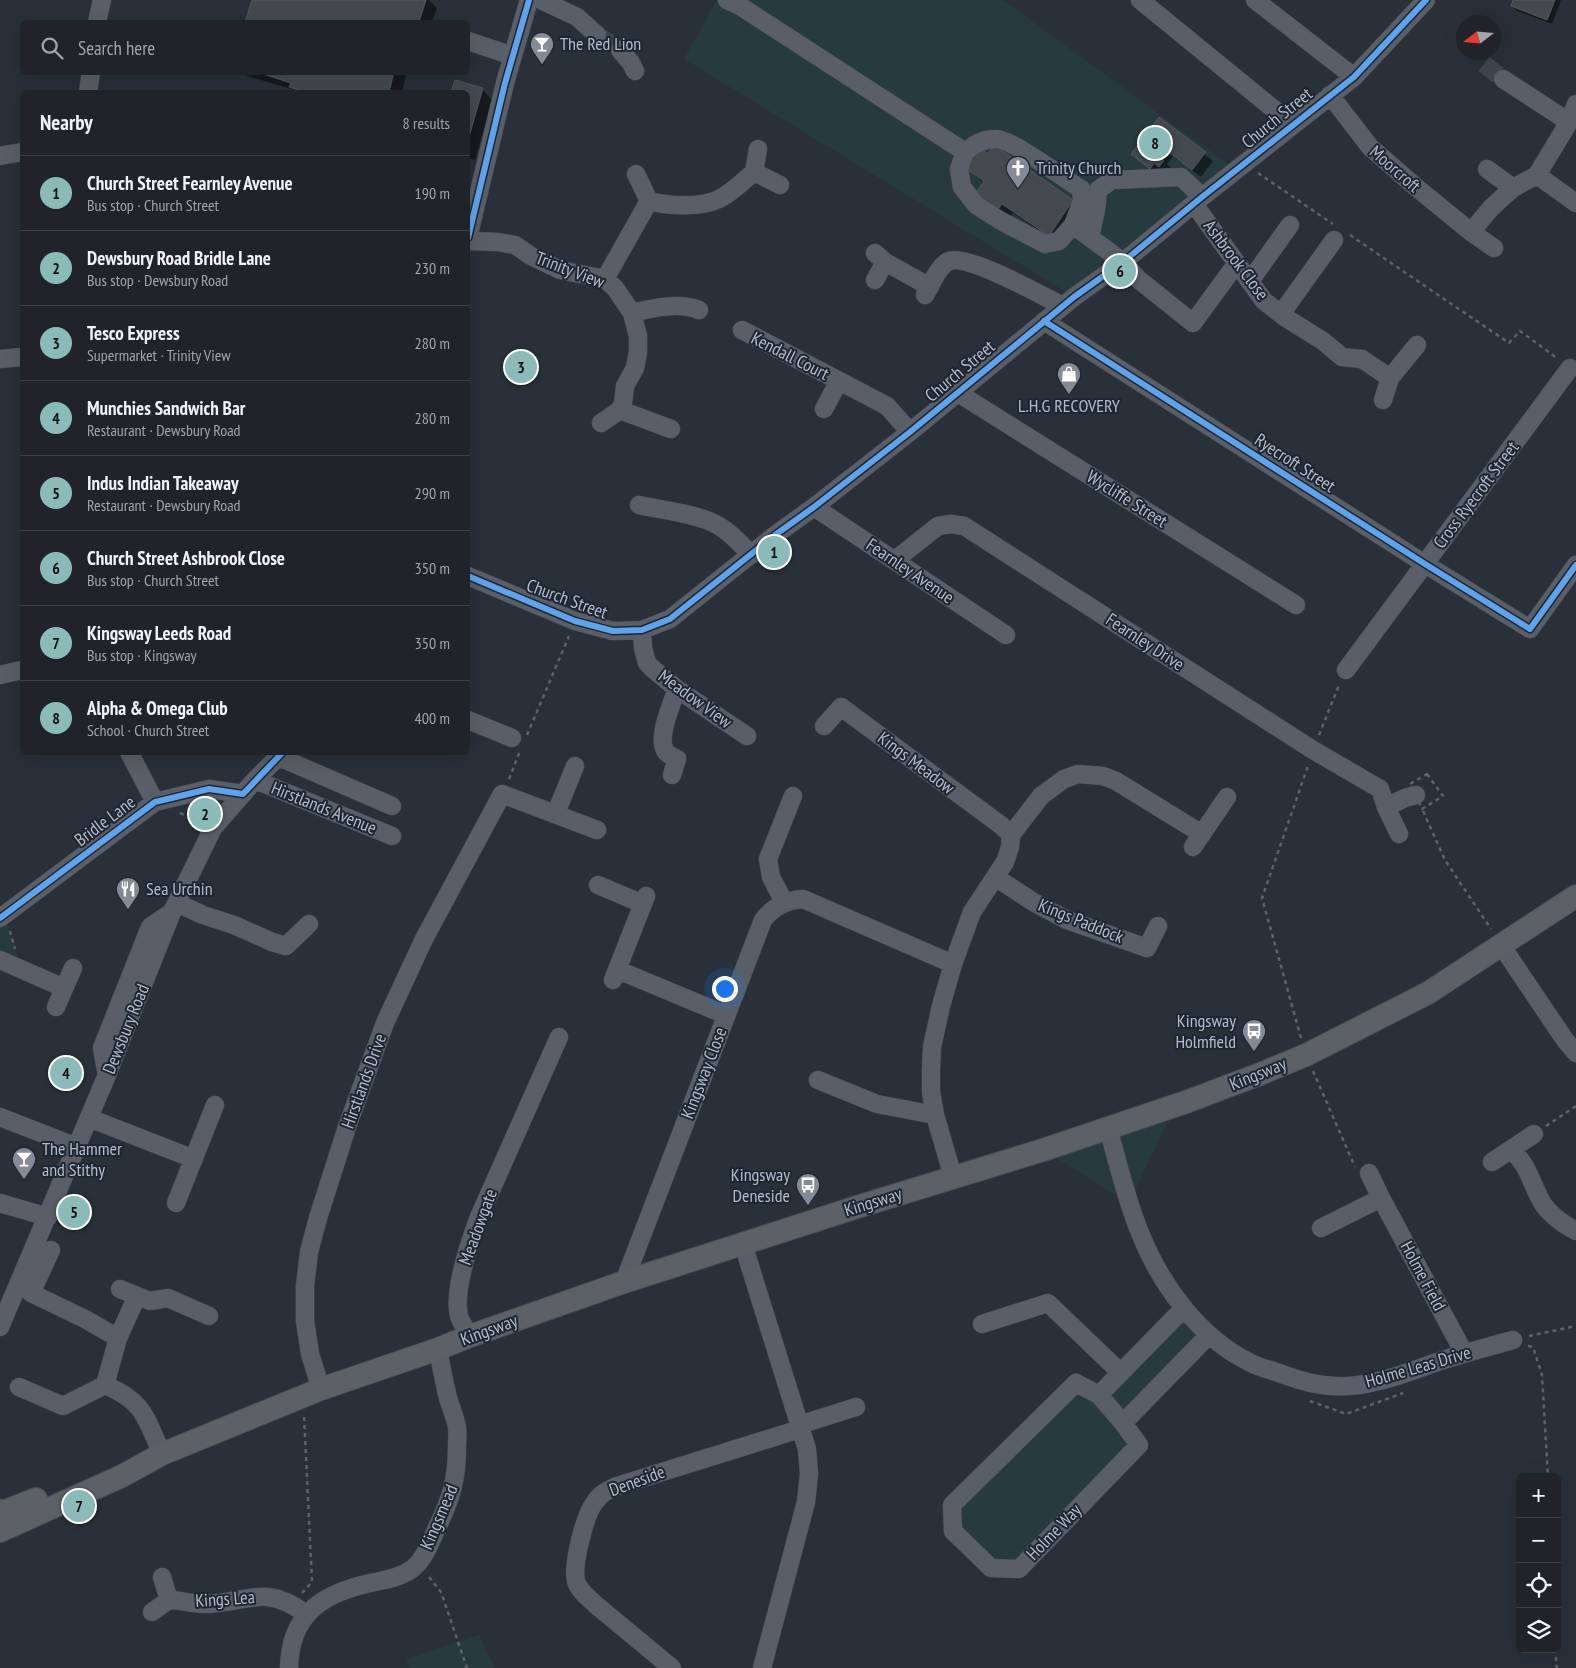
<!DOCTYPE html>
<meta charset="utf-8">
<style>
body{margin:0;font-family:"PT Sans Narrow",sans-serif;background:#2d3036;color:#f1f3f6}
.controls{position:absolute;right:15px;bottom:15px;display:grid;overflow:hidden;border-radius:8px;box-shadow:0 5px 20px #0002}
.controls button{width:45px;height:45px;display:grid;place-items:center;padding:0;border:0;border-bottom:1px solid #3d4147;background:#20242a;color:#f1f3f6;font:25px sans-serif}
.compass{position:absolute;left:1456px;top:15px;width:45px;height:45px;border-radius:50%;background:#20242a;box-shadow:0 5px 20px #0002;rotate:254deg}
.you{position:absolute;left:724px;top:988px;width:18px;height:18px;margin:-12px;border:4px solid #fff;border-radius:50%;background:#1a73e8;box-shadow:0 0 0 8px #1a73e833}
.badge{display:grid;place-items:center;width:32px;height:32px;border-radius:50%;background:#8bbbb9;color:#111;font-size:16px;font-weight:700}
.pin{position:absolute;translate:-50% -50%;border:2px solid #fff;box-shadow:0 1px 5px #0006}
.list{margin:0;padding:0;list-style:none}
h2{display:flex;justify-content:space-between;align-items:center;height:65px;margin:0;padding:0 20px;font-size:21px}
h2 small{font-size:16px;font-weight:400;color:#a2a4a8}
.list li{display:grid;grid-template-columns:32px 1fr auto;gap:15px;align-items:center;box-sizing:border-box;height:75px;padding:0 20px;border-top:1px solid #3d4147}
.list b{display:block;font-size:19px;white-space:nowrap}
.list p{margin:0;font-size:16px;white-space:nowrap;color:#a2a4a8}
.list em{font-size:16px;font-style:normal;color:#a2a4a8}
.icon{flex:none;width:28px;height:28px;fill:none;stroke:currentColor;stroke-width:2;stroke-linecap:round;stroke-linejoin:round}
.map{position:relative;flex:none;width:1576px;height:1668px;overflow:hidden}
.search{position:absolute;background:#20242a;box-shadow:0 5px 20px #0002;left:20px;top:20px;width:450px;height:55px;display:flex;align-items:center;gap:12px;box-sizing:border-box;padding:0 18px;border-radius:8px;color:#a2a4a8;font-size:19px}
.panel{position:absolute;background:#20242a;box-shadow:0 5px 20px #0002;left:20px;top:90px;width:450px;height:665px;border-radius:8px}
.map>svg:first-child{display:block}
.green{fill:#273a3e}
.shadow{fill:#0007}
.building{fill:#444950;stroke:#52575f}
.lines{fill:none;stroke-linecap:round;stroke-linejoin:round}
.minor-tunnel{stroke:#3f454e;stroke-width:18;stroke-dasharray:18 9;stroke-linecap:butt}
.minor-casing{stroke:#484c53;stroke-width:19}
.major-casing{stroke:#484c55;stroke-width:24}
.path{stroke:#5d636a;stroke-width:2.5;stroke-dasharray:4 4;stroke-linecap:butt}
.minor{stroke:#5a5e66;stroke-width:18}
.major{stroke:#5c6168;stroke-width:22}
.cycleway-casing{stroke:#1d2633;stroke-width:9}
.cycleway{stroke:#60a3ed;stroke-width:6}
.labels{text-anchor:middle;stroke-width:4;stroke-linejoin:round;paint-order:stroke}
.poi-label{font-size:18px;fill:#b4bcc9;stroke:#1d2633;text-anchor:start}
.street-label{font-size:18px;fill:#b4bcc9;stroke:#1d2633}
</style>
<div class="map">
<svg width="1576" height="1668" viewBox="0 0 1576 1668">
<rect width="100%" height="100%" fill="#2a3038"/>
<path class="green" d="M717,0H1003L1236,170L1074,297L684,59Z
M5,914L22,970L0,960V918Z
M1175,1106L1129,1203L1043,1150Z
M1184,1308L1209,1335L1123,1423L1139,1445L1019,1569L991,1568L953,1531L952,1505L1076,1383L1099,1395Z
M479,1635L495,1668H409L406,1660Z"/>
<path class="shadow" d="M254,0H429L437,8L432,22H246Z
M1515,0H1561L1552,24L1517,11L1512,6Z
M235,72H407L402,92H296L294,90Z
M455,82L482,89L492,100L475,160L468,158V92H452Z
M1159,118L1213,161L1201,177L1173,156L1167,164L1171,168L1167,174L1158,176L1132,154Z
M995,147L1072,201L1083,212L1060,246L1013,213L1007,222L986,207L984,183L966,167L989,156Z"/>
<path class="building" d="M252,0H426L419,22H245Z
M1513,0H1555L1547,20L1511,6Z
M257,72H394L389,92H304L289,87L291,83Z
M455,80L483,88L468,140V92H451Z
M1159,117L1206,152L1192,170L1165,149L1159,156L1164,160L1159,167L1154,163L1150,169L1131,154Z
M994,145L1073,200L1049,236L1002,204L996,212L974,196L984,181L964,167L978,147L988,154Z"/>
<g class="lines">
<path class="minor-tunnel" d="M597,35L620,50
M1484,64L1503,79"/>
<g class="minor-casing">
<path id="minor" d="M541,0L577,17L597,35
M727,0L740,6L965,152C975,144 982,139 996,139C1010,138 1066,180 1081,189L1082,201L1073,225L1123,262L1138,279L1193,323L1237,263
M1140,0L1292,124
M1255,0L1354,77
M97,22L102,0
M468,41L513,56
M620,50L631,63L635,71
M1503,79L1569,122
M88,92L91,72
M1330,95L1370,147L1417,188L1471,232L1494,248
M758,149L754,172L780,185
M965,152L959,169L962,187L976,205L1001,221L1045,244L1059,241L1073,225
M0,156L22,152
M1487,169L1513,188
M1537,175L1576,203
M649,201C668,206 701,208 719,199C732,193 743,181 754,172
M1194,204L1264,301L1286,318L1323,341L1342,357L1362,359L1390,378
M1471,232L1491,208L1513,188L1537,175L1569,122L1576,104
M1090,237L1096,210L1098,190L1112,180L1181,177L1202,197
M468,238L505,83L529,0
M468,241L498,242L515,245L531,256L560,270L605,279L615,288L632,313L638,336V352L635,368L625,386L623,403L620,410L601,423
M875,253L885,262L930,287
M605,279L649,201L636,174
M875,280L885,262
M1250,281L1290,225
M925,295C931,285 938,266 949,261C969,254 1042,296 1063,306
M632,313C653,308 678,302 699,310
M1281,314L1334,240
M1044,321L1425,564L1530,629L1576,565
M742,330L887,406L910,432
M0,359L22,357
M958,393L1296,605
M1383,400L1390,378L1417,345
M824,409L839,381
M620,410L671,429
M639,505C661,510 700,514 719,526C731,533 741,544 751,555
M814,507L1006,635
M895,560L938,526L951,524L964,526L1313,750L1380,789L1386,807L1399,834
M468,576L575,621L613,631L642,630L670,619L775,535L814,507L910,432L1074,297L1123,262L1202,197L1354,77L1426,0
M642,630L643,648L647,663L653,669L677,689L747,736
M1346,670L1570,368
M0,675L22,670
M468,720L512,738
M824,726L841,707L1002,826L1011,835
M129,752L155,802
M279,757L392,806
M672,775L677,759C674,757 669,755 667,753C655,741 672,703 677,689
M255,780L392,836
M1386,807L1405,798L1416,795
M556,813L575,766
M1193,847L1227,797
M995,877L1035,903L1067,920L1147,948L1158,926
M598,885L643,904
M784,902L771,877L768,859L793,796
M177,903L203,915L234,925L272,942L286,946L309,924
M0,918L155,802L209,789L243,794
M1501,945L1565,1040L1576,1053
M0,960L64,988
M618,970L726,1015
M613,980L646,896
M56,1007L73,968
M107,1075L102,1048L150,927L172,912
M818,1080L877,1104L935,1115
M0,1117L77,1147
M89,1118L194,1159
M1108,1128C1118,1163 1126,1199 1140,1233C1161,1285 1199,1338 1251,1363C1258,1367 1267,1369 1276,1372C1301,1381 1322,1388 1349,1386C1379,1384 1409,1372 1437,1362C1462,1354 1487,1347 1513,1340
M1511,1150C1530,1166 1531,1185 1543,1204C1551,1216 1563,1224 1576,1231
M1492,1162L1534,1134
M1369,1173L1381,1198L1464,1353
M953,1177L935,1115L931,1092V1069L932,1047L941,1006L953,964L972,912L1005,862L1010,847L1011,835L1041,796L1064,779L1078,774L1103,776L1116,781L1202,834
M0,1203L48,1217
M176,1203L215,1105
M1321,1228L1381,1198
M743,1244L807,1449L809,1474L806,1502L762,1668
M51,1250L31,1293L85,1319L118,1338
M624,1282L763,920C773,907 786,900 803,899L953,964
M120,1289L150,1301L168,1298L209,1316
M982,1324L1048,1303L1121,1373
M0,1327L107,1075L172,912L213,828L255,780L283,752
M470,1336C467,1330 461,1323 459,1316C453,1291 470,1241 479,1217L559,1037
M1076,1383L1099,1395L1123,1423L1139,1445L1019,1569L991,1568L953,1531L952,1505Z
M105,1385L118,1338L137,1296
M19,1387L63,1406L105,1385C145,1402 145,1417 162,1454
M321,1389L310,1354L305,1321V1286L309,1252L318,1218L347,1127L385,1023L424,939L502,794L597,830
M1099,1395L1184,1308
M1123,1423L1209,1335
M799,1425L856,1407
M162,1577L169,1600
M152,1612L169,1600C181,1600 192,1604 204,1604C248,1603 265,1583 306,1614
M289,1668C290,1617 319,1595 366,1584C382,1580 398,1579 412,1569C424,1560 430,1543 436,1530C451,1499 457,1481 457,1446C457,1440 458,1433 457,1427C455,1417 451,1408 448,1398C444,1382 441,1365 438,1349
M672,1668L596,1605C589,1598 578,1590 576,1581C572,1565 585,1514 595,1502C601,1493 608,1490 617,1486L800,1429"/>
</g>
<g class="major-casing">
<path id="major" d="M0,1511H6L36,1499
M0,1531L122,1476L162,1454L321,1389L438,1349L470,1336L624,1282L857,1207L1043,1150L1186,1102L1260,1074L1306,1055L1428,993L1576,896"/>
</g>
<path class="path" d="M1258,173L1333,224
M1350,235L1509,343L1520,331L1557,358
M527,735L569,636
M1319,735L1339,685
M1427,774L1443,796L1422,809L1410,784Z
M509,779L520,751
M1423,811L1445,860L1491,929
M180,813L198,821
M10,931L15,949
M1301,1038L1262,898L1308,766
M1313,1071L1355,1167
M1546,1126L1576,1106
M1529,1336L1576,1326
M1528,1346L1533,1347L1542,1375L1548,1477
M1310,1401L1346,1414L1403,1393
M429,1577L441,1592L467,1668
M302,1593L312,1582L304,1415
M1555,1649L1557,1668"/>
<use href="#minor" class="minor"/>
<use href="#major" class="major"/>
<g class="cycleway-casing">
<path id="cycleway" d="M468,238L505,83L529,0
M1044,321L1425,564L1530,629L1576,565
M468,576L575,621L613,631L642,630L670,619L775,535L814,507L910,432L1074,297L1123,262L1202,197L1354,77L1426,0
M0,918L155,802L209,789L243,794L283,752"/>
</g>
<use href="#cycleway" class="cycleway"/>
</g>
<defs>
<g id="bar-pin" transform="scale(1.25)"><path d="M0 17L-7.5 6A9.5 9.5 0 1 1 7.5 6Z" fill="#848b96" stroke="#1d2633"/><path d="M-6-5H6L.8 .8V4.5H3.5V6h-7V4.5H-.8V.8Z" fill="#fff"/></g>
<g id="church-pin" transform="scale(1.25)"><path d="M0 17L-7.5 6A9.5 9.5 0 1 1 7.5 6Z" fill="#848b96" stroke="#1d2633"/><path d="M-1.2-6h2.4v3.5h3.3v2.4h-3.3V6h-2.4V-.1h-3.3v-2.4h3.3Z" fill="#fff"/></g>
<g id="shop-pin" transform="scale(1.25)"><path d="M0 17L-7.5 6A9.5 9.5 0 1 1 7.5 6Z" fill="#848b96" stroke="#1d2633"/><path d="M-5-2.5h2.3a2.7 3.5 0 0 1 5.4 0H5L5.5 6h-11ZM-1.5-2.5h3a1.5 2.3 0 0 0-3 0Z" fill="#fff"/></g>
<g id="restaurant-pin" transform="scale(1.25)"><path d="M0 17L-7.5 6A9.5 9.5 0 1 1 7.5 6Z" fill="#848b96" stroke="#1d2633"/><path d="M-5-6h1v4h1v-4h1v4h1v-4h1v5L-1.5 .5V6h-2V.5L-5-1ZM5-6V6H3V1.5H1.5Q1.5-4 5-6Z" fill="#fff"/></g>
<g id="bus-pin" transform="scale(1.25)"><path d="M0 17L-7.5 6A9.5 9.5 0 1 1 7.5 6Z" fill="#848b96" stroke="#1d2633"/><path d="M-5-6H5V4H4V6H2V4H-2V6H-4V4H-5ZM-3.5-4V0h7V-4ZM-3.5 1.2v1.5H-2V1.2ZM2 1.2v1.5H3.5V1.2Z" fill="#fff"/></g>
</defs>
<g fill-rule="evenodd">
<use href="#bar-pin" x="542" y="44"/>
<use href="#church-pin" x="1018" y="168"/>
<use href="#shop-pin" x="1069" y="374"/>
<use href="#restaurant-pin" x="128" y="889"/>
<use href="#bus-pin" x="1254" y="1031"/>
<use href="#bar-pin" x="24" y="1159"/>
<use href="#bus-pin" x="808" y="1185"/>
</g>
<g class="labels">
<g class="poi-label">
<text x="560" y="50">The Red Lion</text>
<text x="1036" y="174">Trinity Church</text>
<text x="1069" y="412" text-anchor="middle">L.H.G RECOVERY</text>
<text x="146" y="895">Sea Urchin</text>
<text x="1236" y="1027" text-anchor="end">Kingsway<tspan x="1236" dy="21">Holmfield</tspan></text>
<text x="42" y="1155">The Hammer<tspan x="42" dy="21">and Stithy</tspan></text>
<text x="790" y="1181" text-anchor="end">Kingsway<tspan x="790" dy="21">Deneside</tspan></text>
</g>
<g class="street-label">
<text transform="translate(1277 118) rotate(-39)" y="6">Church Street</text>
<text transform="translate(1395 169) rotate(41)" y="6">Moorcroft</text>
<text transform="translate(1236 260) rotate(53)" y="6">Ashbrook Close</text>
<text transform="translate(570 270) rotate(21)" y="6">Trinity View</text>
<text transform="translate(790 356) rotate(27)" y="6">Kendall Court</text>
<text transform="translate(960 371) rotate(-40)" y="6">Church Street</text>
<text transform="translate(1295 463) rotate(33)" y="6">Ryecroft Street</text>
<text transform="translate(1476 495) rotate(-53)" y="6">Cross Ryecroft Street</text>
<text transform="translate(1127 499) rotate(32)" y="6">Wycliffe Street</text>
<text transform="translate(910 571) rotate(34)" y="6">Fearnley Avenue</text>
<text transform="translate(567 599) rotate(20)" y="6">Church Street</text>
<text transform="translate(1145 642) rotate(33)" y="6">Fearnley Drive</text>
<text transform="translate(695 699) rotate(36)" y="6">Meadow View</text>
<text transform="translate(916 763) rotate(37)" y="6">Kings Meadow</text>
<text transform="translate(324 808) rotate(22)" y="6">Hirstlands Avenue</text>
<text transform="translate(105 821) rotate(-37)" y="6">Bridle Lane</text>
<text transform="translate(1081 921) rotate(22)" y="6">Kings Paddock</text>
<text transform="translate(126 1029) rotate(-68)" y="6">Dewsbury Road</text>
<text transform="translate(704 1073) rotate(-69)" y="6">Kingsway Close</text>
<text transform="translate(1258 1074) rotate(-22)" y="6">Kingsway</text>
<text transform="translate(364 1081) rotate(-70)" y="6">Hirstlands Drive</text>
<text transform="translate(873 1202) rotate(-17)" y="6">Kingsway</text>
<text transform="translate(478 1227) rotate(-70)" y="6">Meadowgate</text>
<text transform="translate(1423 1276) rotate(62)" y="6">Holme Field</text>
<text transform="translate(489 1330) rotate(-20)" y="6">Kingsway</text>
<text transform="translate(1418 1367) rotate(-16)" y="6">Holme Leas Drive</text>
<text transform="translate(637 1481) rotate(-20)" y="6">Deneside</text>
<text transform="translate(439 1517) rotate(-67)" y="6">Kingsmead</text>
<text transform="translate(1054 1532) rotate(-46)" y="6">Holme Way</text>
<text transform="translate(225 1599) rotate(-4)" y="6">Kings Lea</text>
</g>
</g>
</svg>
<div class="controls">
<button>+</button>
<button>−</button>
<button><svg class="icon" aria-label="locate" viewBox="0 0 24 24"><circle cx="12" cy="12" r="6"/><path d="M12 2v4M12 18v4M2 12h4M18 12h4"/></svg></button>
<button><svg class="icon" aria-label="layers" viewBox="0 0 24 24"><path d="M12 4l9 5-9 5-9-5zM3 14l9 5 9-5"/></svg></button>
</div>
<svg class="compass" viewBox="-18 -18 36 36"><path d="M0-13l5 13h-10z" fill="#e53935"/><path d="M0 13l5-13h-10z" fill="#a2a4a8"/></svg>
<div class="you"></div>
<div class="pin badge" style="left:774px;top:552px">1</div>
<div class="pin badge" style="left:205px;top:814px">2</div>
<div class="pin badge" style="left:521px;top:367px">3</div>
<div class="pin badge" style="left:66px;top:1073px">4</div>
<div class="pin badge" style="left:74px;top:1212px">5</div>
<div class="pin badge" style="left:1120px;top:271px">6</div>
<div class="pin badge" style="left:79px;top:1506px">7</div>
<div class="pin badge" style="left:1155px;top:143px">8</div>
<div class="search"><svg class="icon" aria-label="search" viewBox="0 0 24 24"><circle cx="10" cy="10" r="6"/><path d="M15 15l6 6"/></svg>Search here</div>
<section class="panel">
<h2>Nearby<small>8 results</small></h2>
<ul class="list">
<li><span class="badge">1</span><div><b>Church Street Fearnley Avenue</b><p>Bus stop · Church Street</p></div><em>190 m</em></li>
<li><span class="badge">2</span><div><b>Dewsbury Road Bridle Lane</b><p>Bus stop · Dewsbury Road</p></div><em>230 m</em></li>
<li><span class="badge">3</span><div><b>Tesco Express</b><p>Supermarket · Trinity View</p></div><em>280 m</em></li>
<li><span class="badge">4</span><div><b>Munchies Sandwich Bar</b><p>Restaurant · Dewsbury Road</p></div><em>280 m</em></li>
<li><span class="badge">5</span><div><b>Indus Indian Takeaway</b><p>Restaurant · Dewsbury Road</p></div><em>290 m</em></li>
<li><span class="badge">6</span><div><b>Church Street Ashbrook Close</b><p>Bus stop · Church Street</p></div><em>350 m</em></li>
<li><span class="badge">7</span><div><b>Kingsway Leeds Road</b><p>Bus stop · Kingsway</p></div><em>350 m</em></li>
<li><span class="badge">8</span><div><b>Alpha &amp; Omega Club</b><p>School · Church Street</p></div><em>400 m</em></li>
</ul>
</section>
</div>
